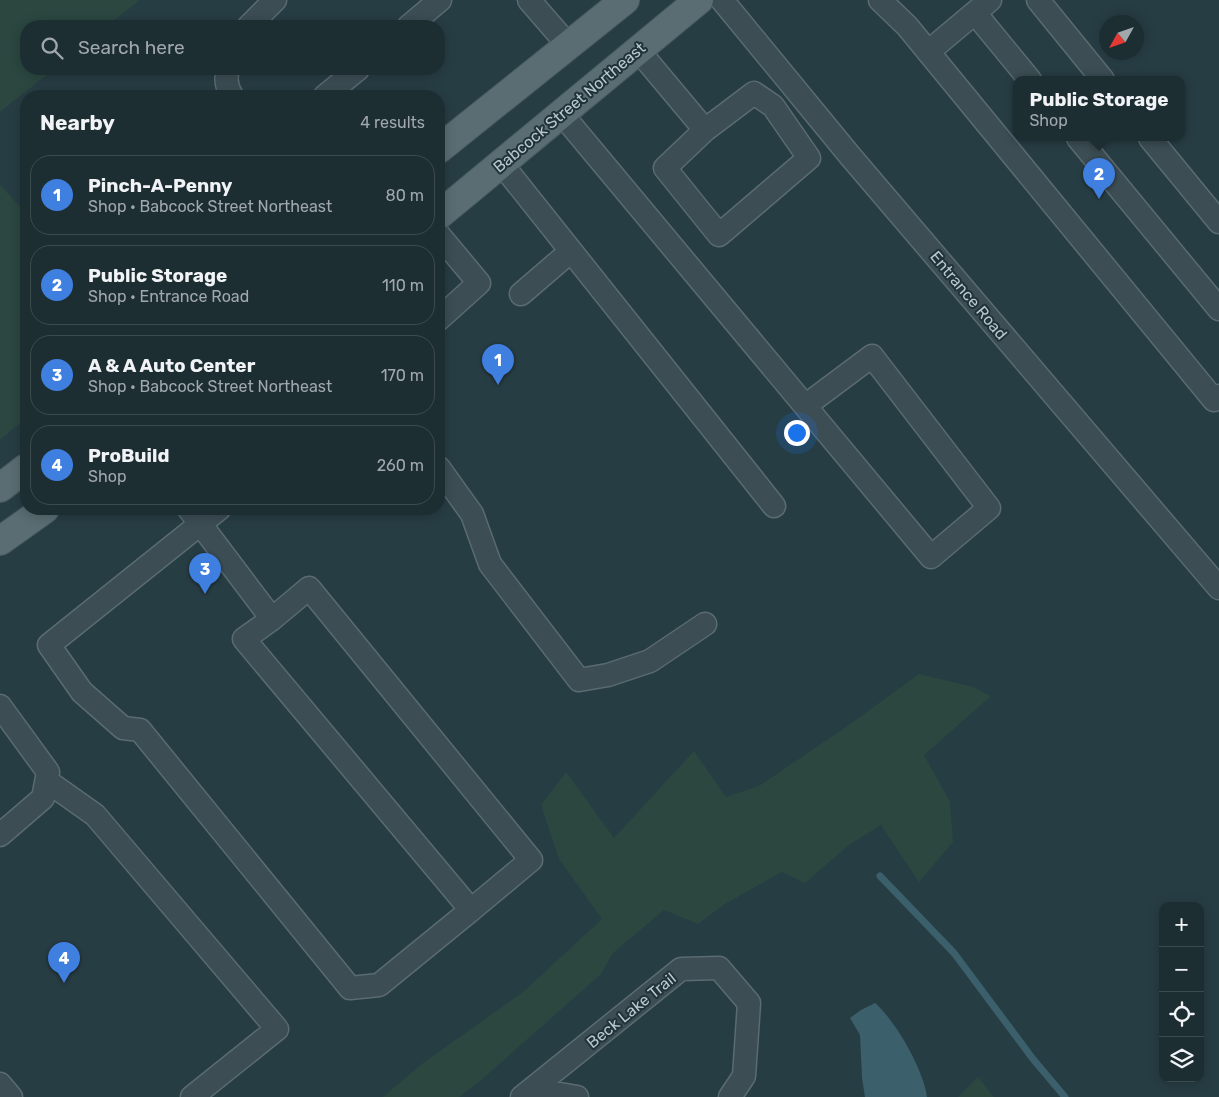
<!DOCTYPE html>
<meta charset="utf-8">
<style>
body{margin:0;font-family:Rubik,sans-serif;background:#25363b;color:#f1f3f6}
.controls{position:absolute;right:15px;bottom:15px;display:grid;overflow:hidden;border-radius:10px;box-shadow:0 2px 12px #0003}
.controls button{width:45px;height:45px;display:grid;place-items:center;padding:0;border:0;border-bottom:1px solid #3b4a4e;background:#1d2e33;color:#f1f3f6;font:25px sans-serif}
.compass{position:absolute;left:1099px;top:15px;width:45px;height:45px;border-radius:50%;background:#1d2e33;box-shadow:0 2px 12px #0003;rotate:230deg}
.you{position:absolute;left:796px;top:432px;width:18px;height:18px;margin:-12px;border:4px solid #fff;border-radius:50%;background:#1a73e8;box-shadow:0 0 0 8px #1a73e833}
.badge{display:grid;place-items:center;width:32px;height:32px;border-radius:50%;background:#bca0f2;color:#fff;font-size:16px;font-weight:700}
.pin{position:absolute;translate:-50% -41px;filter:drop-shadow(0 1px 2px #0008)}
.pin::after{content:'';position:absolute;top:26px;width:18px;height:15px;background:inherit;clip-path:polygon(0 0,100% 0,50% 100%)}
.popup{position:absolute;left:1013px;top:76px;width:172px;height:65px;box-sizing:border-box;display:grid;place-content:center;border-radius:10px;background:#1d2e33;filter:drop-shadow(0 1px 4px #0005);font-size:16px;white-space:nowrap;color:#a0a8ac}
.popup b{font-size:19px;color:#f1f3f6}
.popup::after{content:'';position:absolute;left:50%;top:100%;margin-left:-10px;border:10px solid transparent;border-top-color:#1d2e33}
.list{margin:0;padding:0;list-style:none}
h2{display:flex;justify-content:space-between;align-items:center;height:65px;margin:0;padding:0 20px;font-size:21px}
h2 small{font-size:16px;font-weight:400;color:#a0a8ac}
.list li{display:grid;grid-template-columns:32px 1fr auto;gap:15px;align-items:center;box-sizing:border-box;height:80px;margin:0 10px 10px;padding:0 10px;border:1px solid #3b4a4e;border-radius:20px}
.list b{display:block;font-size:19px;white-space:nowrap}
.list p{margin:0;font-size:16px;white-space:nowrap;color:#a0a8ac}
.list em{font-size:16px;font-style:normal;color:#a0a8ac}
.icon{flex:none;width:28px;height:28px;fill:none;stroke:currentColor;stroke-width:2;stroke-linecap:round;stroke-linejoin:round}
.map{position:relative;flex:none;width:1219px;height:1097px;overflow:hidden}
.search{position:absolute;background:#1d2e33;box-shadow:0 2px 12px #0003;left:20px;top:20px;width:425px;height:55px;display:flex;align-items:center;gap:12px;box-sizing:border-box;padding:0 18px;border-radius:20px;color:#a0a8ac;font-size:19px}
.panel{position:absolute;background:#1d2e33;box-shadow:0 2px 12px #0003;left:20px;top:90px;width:425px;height:425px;border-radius:20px}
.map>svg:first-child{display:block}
.green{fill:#2b4740}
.water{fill:#3b5f6b}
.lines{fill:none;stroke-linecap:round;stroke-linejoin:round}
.stream{stroke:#3b5f6b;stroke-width:7}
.minor-casing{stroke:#5a6b71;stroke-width:25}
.major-casing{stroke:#485a60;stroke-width:30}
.minor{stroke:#3c4d54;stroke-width:22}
.major{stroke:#5a6d73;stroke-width:28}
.labels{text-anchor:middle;stroke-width:4;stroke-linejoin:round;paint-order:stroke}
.street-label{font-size:16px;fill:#b9c7cd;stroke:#203339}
</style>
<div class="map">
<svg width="1219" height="1097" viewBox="0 0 1219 1097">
<rect width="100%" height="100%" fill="#273d44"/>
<path class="green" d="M0,0H140L107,26H26V69H54L0,112Z
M0,185L26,213V418L0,440Z
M919,674L973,687L991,696L924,755L950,802L953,842L919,882L881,825L849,845L805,883L782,872L725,904L698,924L664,910L613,953L601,974L480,1081L459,1097H383L423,1063L523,992L602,919L559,859L541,805L566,772L614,838L694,751L726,797L759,786L846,727Z
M978,1077L994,1097H958Z"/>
<path class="water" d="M875,1003C896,1021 924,1071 927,1097H865L862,1078L860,1035L850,1018L861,1010Z"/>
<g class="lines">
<path class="stream" d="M880,876L954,953L1033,1059L1065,1097"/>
<g class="minor-casing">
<path id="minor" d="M529,0L568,45
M722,0L851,157L1219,588
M880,0L907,26L1214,400L1219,396
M1038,0L1103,80
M975,13L1030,80
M249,26L275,0
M409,26L440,0
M638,50L705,130L665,168L719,235L809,158L773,106L754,93L705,130
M928,52L990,0
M228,69C225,79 226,87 232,96
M325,96L358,69
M561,113L931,557L989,508L872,356L805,406
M1078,138L1219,309
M1150,138L1219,222
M501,163L774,506
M439,235L479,283L439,319
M521,294L571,251
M439,468L472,514L490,564L579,680L608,675L650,661L705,624
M189,509L272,619
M219,509L49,645L82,692L123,728L140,730L350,988L379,985L471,910
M309,588L531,860L471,910L244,639L272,619Z
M0,706L48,772L43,798L0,835
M47,781L95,815L277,1029L192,1097
M0,1084L11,1097
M532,1089L577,1097
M522,1097L681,969L719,968L749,1003L744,1076L730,1097"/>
</g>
<g class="major-casing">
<path id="major" d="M439,149L625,0
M439,215L699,0
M0,488L26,468
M0,541L45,509"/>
</g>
<use href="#minor" class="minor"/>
<use href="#major" class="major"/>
</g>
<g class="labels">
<g class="street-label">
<text transform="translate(569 107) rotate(-40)" y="6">Babcock Street Northeast</text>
<text transform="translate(969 295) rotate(50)" y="6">Entrance Road</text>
<text transform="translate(631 1010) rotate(-39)" y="6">Beck Lake Trail</text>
</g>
</g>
</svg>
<div class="controls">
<button>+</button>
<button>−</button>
<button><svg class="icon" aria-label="locate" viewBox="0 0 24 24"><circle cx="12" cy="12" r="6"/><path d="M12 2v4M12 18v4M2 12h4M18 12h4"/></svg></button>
<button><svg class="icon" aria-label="layers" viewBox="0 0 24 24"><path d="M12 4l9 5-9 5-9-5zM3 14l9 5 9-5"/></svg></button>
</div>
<svg class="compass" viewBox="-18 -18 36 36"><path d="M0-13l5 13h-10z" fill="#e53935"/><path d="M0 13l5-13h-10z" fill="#a0a8ac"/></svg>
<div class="you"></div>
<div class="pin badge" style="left:498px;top:385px;background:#3f7fe0">1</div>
<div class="pin badge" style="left:1099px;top:199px;background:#3f7fe0">2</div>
<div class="popup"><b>Public Storage</b>Shop</div>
<div class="pin badge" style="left:205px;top:594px;background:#3f7fe0">3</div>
<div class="pin badge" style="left:64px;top:983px;background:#3f7fe0">4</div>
<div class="search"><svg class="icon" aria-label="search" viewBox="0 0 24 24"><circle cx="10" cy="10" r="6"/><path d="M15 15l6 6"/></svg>Search here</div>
<section class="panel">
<h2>Nearby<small>4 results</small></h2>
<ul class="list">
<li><span class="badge" style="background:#3f7fe0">1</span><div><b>Pinch-A-Penny</b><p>Shop · Babcock Street Northeast</p></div><em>80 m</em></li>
<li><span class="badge" style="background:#3f7fe0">2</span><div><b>Public Storage</b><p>Shop · Entrance Road</p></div><em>110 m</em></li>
<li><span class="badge" style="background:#3f7fe0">3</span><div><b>A &amp; A Auto Center</b><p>Shop · Babcock Street Northeast</p></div><em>170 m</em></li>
<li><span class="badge" style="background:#3f7fe0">4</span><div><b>ProBuild</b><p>Shop</p></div><em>260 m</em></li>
</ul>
</section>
</div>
